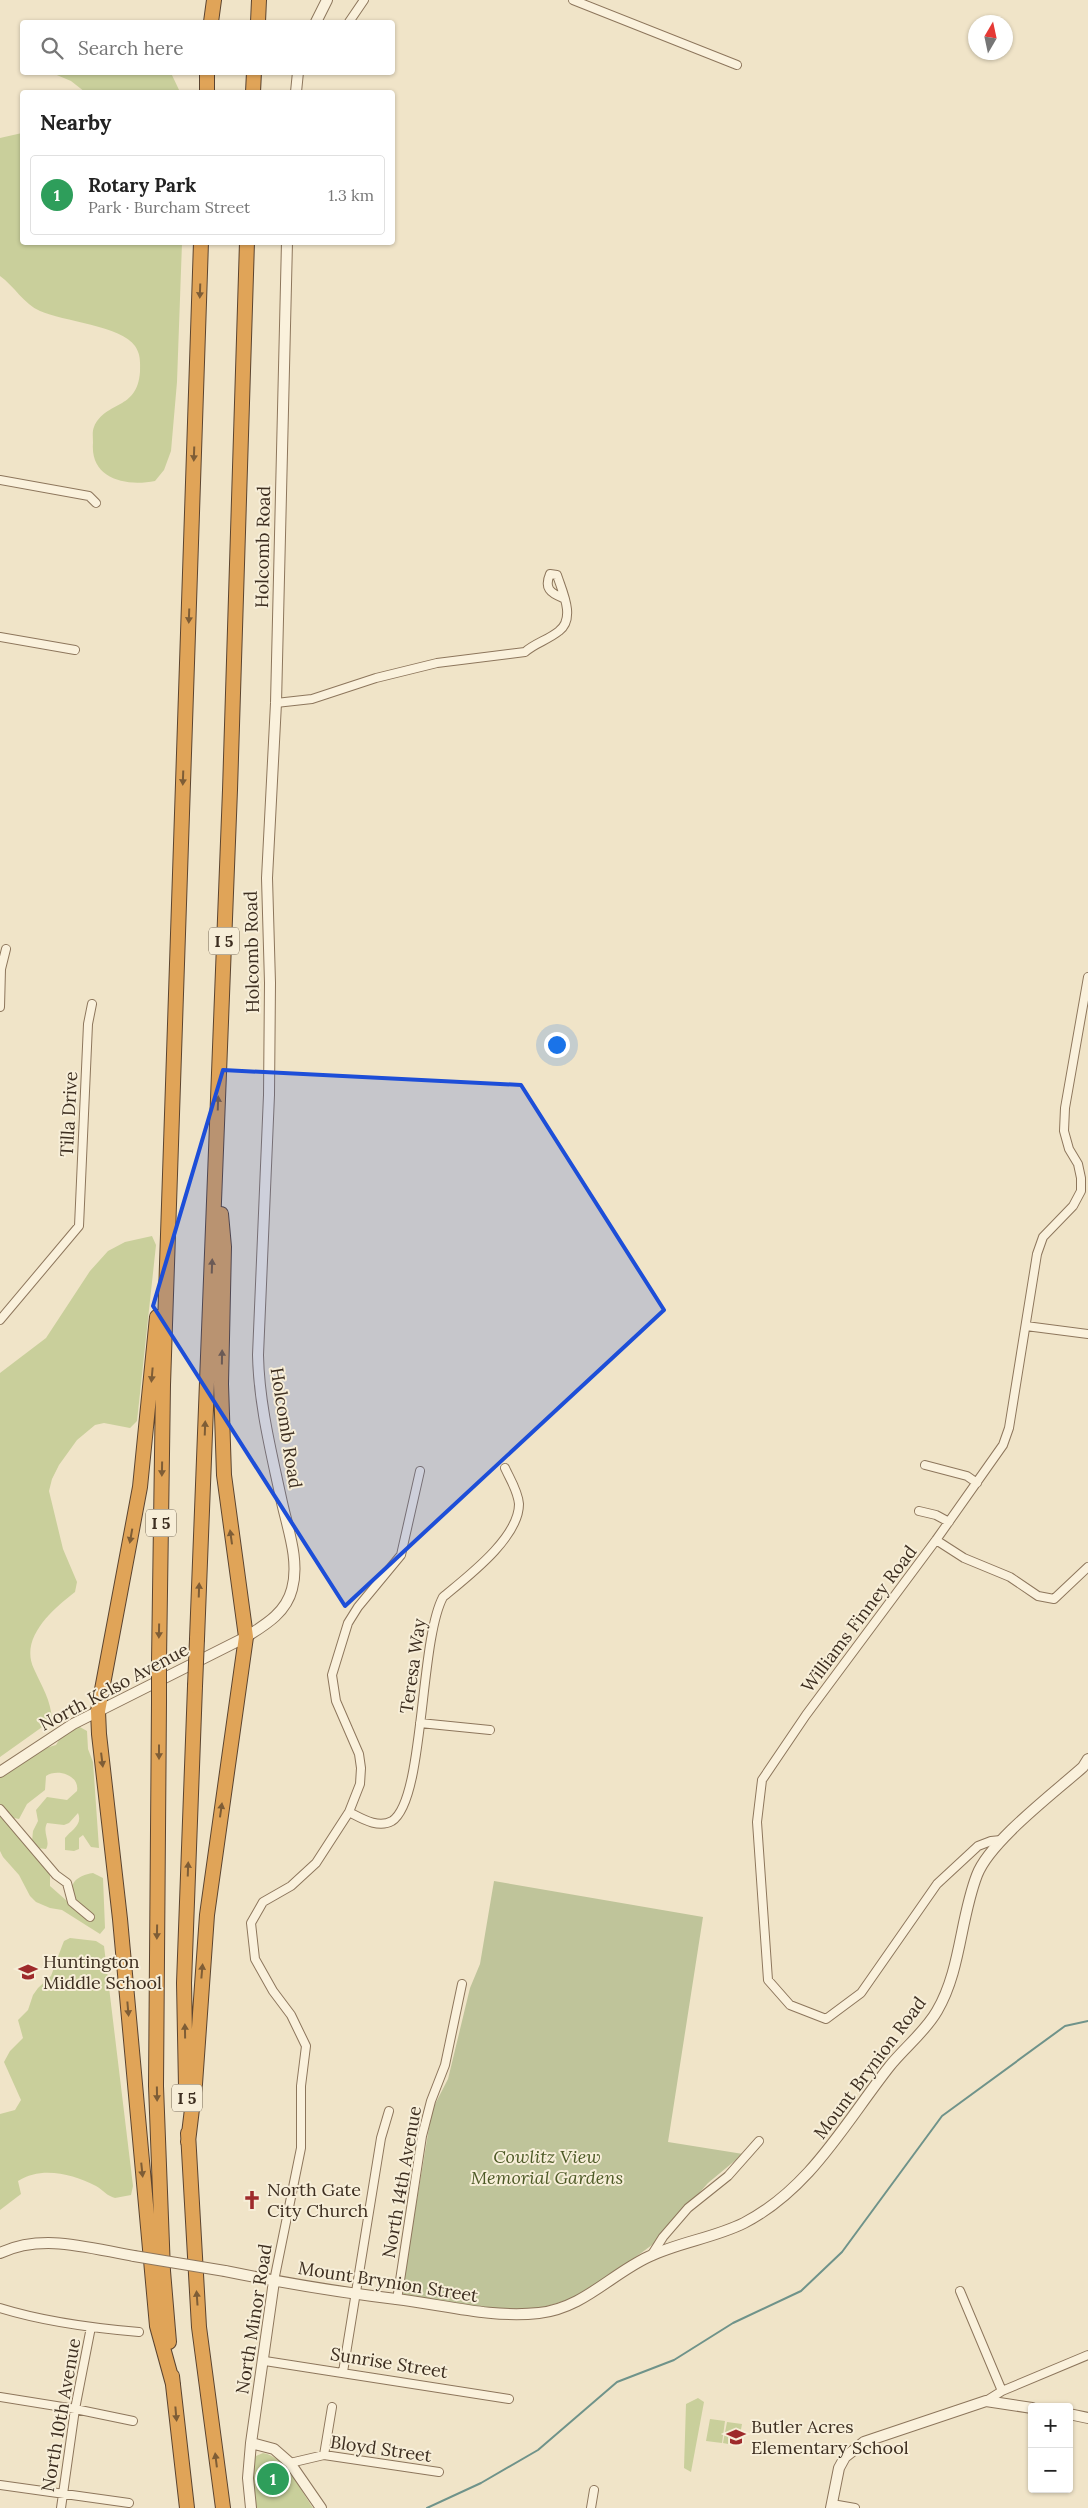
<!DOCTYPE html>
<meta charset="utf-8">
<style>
body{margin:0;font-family:Lora,serif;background:#f6f6f6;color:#222}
.controls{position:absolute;right:15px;bottom:15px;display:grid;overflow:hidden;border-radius:5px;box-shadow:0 1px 4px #0004}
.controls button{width:45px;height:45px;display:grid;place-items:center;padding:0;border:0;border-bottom:1px solid #e0e0e0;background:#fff;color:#222;font:25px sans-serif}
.compass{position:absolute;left:968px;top:15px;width:45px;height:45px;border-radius:50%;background:#fff;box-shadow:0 1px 4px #0004;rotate:9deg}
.you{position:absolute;left:556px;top:1044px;width:18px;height:18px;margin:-12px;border:4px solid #fff;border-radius:50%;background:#1a73e8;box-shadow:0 0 0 8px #1a73e833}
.badge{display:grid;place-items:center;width:32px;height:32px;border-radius:50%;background:#d93025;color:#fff;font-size:16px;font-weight:700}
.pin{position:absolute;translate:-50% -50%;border:2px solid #fff;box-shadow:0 1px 5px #0006}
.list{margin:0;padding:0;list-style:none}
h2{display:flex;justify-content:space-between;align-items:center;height:65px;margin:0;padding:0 20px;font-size:21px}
h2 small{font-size:16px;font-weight:400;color:#767676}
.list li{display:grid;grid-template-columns:32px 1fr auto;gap:15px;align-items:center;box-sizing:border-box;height:80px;margin:0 10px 10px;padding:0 10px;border:1px solid #e0e0e0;border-radius:5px}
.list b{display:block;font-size:19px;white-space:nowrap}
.list p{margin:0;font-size:16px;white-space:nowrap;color:#767676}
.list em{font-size:16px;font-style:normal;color:#767676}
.icon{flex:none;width:28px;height:28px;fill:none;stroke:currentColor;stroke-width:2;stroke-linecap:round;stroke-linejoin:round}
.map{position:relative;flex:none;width:1088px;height:2508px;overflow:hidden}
.search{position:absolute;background:#fff;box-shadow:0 1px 4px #0004;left:20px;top:20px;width:375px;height:55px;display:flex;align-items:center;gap:12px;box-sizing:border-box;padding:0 18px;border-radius:5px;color:#767676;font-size:19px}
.panel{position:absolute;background:#fff;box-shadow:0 1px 4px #0004;left:20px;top:90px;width:375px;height:155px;border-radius:5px}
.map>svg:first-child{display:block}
.green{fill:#c9cf9b}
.cemetery{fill:#bfc49a}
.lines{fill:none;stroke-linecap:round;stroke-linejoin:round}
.stream{stroke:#6f938a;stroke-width:2}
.minor-casing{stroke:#8d765c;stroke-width:10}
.tertiary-casing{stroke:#8d765c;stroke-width:12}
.motorway-casing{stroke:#5b4430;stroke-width:16}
.minor{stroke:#faf1dc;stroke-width:8}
.tertiary{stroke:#faf1dc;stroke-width:10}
.motorway{stroke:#e0a458;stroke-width:14}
.tertiary-bridge-casing{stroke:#8d765c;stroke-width:12;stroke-linecap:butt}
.motorway-bridge-casing{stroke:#5b4430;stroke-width:16;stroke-linecap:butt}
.tertiary-bridge{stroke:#faf1dc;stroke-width:10}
.motorway-bridge{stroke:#e0a458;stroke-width:14}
.oneway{fill:#7e5d36}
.marked{fill:#1d4ed8;fill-opacity:0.2;stroke:#1d4ed8;stroke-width:4;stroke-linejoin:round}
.labels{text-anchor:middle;stroke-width:4;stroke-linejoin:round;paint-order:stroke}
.shield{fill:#f7eed8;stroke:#756857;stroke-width:1}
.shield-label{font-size:16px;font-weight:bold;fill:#3d2e20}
.street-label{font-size:18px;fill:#3d2e20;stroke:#f7eed8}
.poi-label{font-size:18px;fill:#3d2e20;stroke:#f7eed8;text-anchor:start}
.park-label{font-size:18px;font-style:italic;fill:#4d5a26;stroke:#f7eed8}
</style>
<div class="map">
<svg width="1088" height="2508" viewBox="0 0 1088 2508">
<rect width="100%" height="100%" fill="#f0e4c8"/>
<path class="green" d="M52,73H171L180,92H85L71,81Z
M22,133V242L182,243L177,382L171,451L164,470L155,481C126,487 90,479 93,443C93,438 92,431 94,427C106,400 137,411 140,372C140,362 141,355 135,346C122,326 62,321 40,311C24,304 14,286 0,276V138Z
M152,1236L156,1245L137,1421L130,1428L104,1423L95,1425L77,1440L59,1465L52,1479L49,1491L63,1549L77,1582L75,1592C53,1609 19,1638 34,1669C42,1687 51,1700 52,1720L0,1757V1373L46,1338L90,1271L108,1251L125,1242Z
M78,1726L87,1731L88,1749L93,1762L99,1848L91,1847L83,1835L79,1838V1849L74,1851L65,1850V1838C71,1830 83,1825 78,1813L69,1823L64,1825L47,1823C42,1833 51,1841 46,1849L37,1848L32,1841L33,1831L38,1821L36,1810L47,1797L67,1800L77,1791C80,1775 57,1768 46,1776L45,1790L27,1804L19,1819L5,1816L3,1819L20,1833L50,1872V1886L67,1901L75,1902C76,1896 72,1896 72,1890C71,1879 85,1874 93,1873L103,1878L105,1928L100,1934L62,1910L50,1908L36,1902L30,1896L19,1875L3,1857L0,1851V1770L39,1750L56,1745L62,1735Z
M70,1938L96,1941L104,1946L133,2186L131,2195L115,2198C107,2196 103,2190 96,2186C72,2174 42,2166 18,2181L21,2194L0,2210V2114L15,2110L21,2100L4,2062L10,2051L23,2038L18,2020L28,2010L33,1995L38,1988L51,1976L62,1946L64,1941Z
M698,2398L704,2402L691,2472L684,2468L686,2404Z
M710,2419L725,2421L722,2443L706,2441Z
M727,2422L742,2424L738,2446L723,2443Z
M263,2453C286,2457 300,2489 313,2508H255C253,2492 248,2470 256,2456Z"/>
<path class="cemetery" d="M494,1881L703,1917L668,2142L743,2154L708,2183L656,2242L584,2295L537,2309H496L401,2295L432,2110L448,2079L470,1988L480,1964Z"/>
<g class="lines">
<path class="stream" d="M427,2508L481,2483L538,2450L617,2382L674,2360L733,2323L801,2291L842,2252L942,2116L1065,2026L1088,2021"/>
<g class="minor-casing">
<path id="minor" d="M573,0L737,65
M349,22L364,0
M0,480L89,496L96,503
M0,637L75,650
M276,703L312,699L376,678L437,663L525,652C535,643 548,640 559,631C576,618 562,591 557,575L550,574C544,588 550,593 563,598
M0,1007L1,969L6,949
M0,1320L79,1226L88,1024L92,1004
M1026,1326L1088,1334
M925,1465L967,1476L977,1483
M919,1511L936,1515L949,1522
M936,1540L964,1558L1010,1577L1038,1596L1054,1599L1088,1567
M420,1723L490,1730
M0,1809L56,1875L67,1883L72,1902L90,1917
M349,1812C361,1818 378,1829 392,1821C425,1800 419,1642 443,1597C467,1577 519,1538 519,1504C518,1491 510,1479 505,1468
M1001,1840L991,1841L978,1846L937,1884L861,1993L826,2019L790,2005L768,1980L757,1822L762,1780L806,1715L936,1540L1003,1445L1009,1428L1037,1254L1043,1237L1073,1206L1081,1191V1178L1078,1164L1069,1149L1064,1131L1065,1108L1088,977
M651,2256L663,2237L688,2208L728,2176L759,2141
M274,2281L301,2148V2086L306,2046L291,2015L273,1991L255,1959L251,1923L263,1902L291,1886L316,1863L349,1812L360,1784L361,1768L359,1754L336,1701L332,1675L348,1623L358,1607L401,1555L420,1471
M960,2291L1002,2391
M397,2300L422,2136L431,2101L445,2065L462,1984
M0,2308C45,2322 92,2328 139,2332
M265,2361L509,2399
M343,2372L381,2138L389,2111
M0,2397L75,2409L133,2421
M986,2401L1002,2391L1088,2355
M324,2455L332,2407
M290,2463L324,2455L439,2472
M0,2485L129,2503
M832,2504L855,2508
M61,2508L75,2409L91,2327
M591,2508L594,2490"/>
</g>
<g class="tertiary-casing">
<path id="tertiary" d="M316,22L327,0
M296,92L298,72
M0,1772L73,1724L246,1637C265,1625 286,1613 292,1589C300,1560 287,1527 281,1498C271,1451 259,1404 258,1355L269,1095L270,983L267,878L276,703L287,242
M0,2253C43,2233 88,2248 134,2256
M225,2271C284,2283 344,2293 404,2300C449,2306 493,2318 539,2313C583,2308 610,2275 648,2257C679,2242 714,2238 744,2223C810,2189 845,2123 889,2067C904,2048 925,2032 937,2011C961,1970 960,1919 977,1875C990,1841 1054,1793 1083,1767L1088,1759
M1069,2414L1088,2418
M251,2443L274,2449L290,2463L321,2508
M251,2508L248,2478L251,2443L274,2281
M831,2508L839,2468L845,2457L864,2442L986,2401L1032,2408"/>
</g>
<g class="motorway-casing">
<path id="motorway" d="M211,22L214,0
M258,22L259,0
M207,92V72
M253,92L254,72
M157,1317L140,1487L98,1711L99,1734L120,1919L157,2326L173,2384
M197,1639L230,790L247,242
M159,1661L163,1385L201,242
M159,1703L156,2086L163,2271L169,2342
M186,2087L184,1983L195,1686
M188,2133L199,2327L223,2508
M188,2142L195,2084L207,1915L246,1637L224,1475L221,1384L224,1247L221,1214
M172,2376L187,2508"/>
</g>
<use href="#minor" class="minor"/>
<use href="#tertiary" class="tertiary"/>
<use href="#motorway" class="motorway"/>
<g class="tertiary-bridge-casing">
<path id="tertiary-bridge" d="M134,2256L225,2271"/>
</g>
<g class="motorway-bridge-casing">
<path id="motorway-bridge" d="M159,1661V1703
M195,1686L197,1639"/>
</g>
<use href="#tertiary-bridge" class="tertiary-bridge"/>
<use href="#motorway-bridge" class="motorway-bridge"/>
</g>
<defs><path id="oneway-solid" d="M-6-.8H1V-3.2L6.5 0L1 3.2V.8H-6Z" transform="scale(1.25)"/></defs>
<g class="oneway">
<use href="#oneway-solid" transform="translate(200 291) rotate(92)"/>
<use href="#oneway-solid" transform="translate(194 454) rotate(92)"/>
<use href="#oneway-solid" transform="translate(189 616) rotate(92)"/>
<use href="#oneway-solid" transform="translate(183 778) rotate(92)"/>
<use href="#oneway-solid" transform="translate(218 1103) rotate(-88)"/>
<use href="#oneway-solid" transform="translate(212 1266) rotate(-88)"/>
<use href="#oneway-solid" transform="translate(222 1357) rotate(-89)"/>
<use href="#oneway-solid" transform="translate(152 1375) rotate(95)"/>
<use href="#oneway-solid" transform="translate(205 1428) rotate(-88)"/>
<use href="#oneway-solid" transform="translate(162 1469) rotate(91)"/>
<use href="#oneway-solid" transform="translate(131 1536) rotate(100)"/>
<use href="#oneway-solid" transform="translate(231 1537) rotate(-98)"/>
<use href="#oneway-solid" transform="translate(199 1590) rotate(-88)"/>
<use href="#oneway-solid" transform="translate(159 1631) rotate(91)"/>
<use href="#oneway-solid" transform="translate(159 1752) rotate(90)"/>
<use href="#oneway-solid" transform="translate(102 1760) rotate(83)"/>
<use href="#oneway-solid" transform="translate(221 1810) rotate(-82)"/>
<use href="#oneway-solid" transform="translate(188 1869) rotate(-88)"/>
<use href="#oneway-solid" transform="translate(157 1932) rotate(91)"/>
<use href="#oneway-solid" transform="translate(202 1971) rotate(-85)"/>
<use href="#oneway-solid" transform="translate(128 2009) rotate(85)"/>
<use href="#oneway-solid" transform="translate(185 2031) rotate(-91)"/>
<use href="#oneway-solid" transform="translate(157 2094) rotate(89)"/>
<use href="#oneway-solid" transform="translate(142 2170) rotate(84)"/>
<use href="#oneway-solid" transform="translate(197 2298) rotate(-94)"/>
<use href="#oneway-solid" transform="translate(176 2414) rotate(85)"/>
<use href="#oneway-solid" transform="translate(216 2460) rotate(-97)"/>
</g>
<path class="marked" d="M223,1070L521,1085L664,1310L345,1606L153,1306Z"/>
<defs>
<g id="school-bare" transform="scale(1.5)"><path d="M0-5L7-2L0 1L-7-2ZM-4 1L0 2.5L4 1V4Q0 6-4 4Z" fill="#9e2a2b" stroke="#f7eed8" stroke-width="2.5" paint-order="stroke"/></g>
<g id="church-bare" transform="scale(1.5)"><path d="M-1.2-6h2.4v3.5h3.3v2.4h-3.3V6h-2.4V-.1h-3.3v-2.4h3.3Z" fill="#9e2a2b" stroke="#f7eed8" stroke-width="2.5" paint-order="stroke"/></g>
</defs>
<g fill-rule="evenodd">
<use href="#school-bare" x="28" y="1972"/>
<use href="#church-bare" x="252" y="2200"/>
<use href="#school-bare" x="736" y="2437"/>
</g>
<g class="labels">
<g class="shield">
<rect x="209" y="927.5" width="30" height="27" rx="4"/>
<rect x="146" y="1509.5" width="30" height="27" rx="4"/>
<rect x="172" y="2084.5" width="30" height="27" rx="4"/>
</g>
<g class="shield-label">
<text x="224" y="947">I 5</text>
<text x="161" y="1529">I 5</text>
<text x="187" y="2104">I 5</text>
</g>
<g class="street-label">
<text transform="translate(263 547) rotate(-89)" y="6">Holcomb Road</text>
<text transform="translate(252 952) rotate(-91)" y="6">Holcomb Road</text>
<text transform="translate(69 1114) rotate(-87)" y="6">Tilla Drive</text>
<text transform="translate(286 1428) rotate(81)" y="6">Holcomb Road</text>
<text transform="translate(859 1619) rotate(-53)" y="6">Williams Finney Road</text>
<text transform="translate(413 1666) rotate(-82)" y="6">Teresa Way</text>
<text transform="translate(114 1687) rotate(-28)" y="6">North Kelso Avenue</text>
<text transform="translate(870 2068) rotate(-53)" y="6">Mount Brynion Road</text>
<text transform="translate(402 2182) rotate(-80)" y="6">North 14th Avenue</text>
<text transform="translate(388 2282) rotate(9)" y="6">Mount Brynion Street</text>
<text transform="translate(254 2319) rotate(-81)" y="6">North Minor Road</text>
<text transform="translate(389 2363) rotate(9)" y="6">Sunrise Street</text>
<text transform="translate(61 2415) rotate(-80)" y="6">North 10th Avenue</text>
<text transform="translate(381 2449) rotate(8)" y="6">Bloyd Street</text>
</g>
<g class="poi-label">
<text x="43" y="1968">Huntington<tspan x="43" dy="21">Middle School</tspan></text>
<text x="267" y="2196">North Gate<tspan x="267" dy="21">City Church</tspan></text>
<text x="751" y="2433">Butler Acres<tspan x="751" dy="21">Elementary School</tspan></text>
</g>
<g class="park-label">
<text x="547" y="2163">Cowlitz View<tspan x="547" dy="21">Memorial Gardens</tspan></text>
</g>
</g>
</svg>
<div class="controls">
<button>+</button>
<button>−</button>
</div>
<svg class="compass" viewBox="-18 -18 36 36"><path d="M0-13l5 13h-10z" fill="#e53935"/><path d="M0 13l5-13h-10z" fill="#767676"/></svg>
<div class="you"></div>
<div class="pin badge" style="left:273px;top:2479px;background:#2e9e5b">1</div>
<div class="search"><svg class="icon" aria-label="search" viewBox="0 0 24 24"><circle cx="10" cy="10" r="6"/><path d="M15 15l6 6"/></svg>Search here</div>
<section class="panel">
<h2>Nearby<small></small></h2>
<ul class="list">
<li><span class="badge" style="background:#2e9e5b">1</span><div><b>Rotary Park</b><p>Park · Burcham Street</p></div><em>1.3 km</em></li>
</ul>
</section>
</div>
